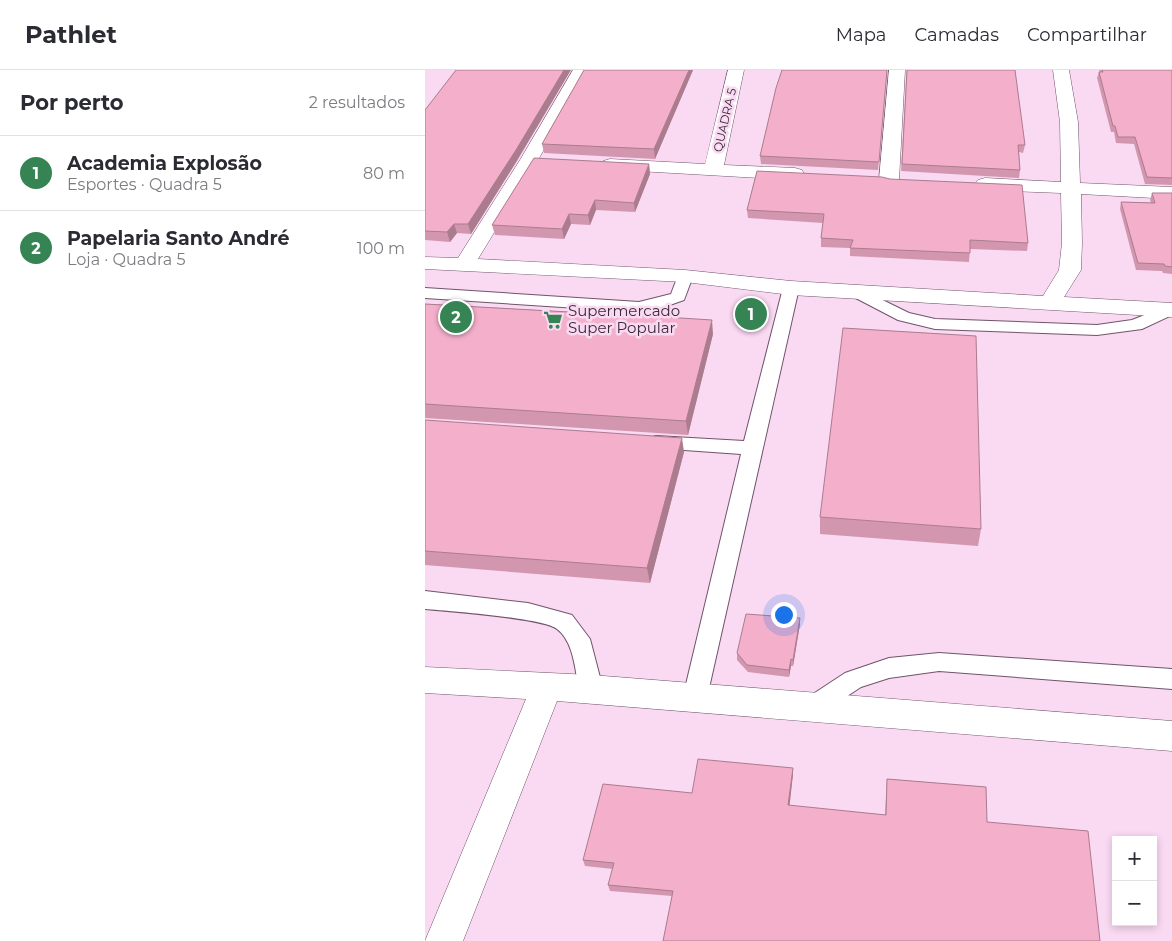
<!DOCTYPE html>
<html lang="pt">
<meta charset="utf-8">
<style>
body{margin:0;font-family:Montserrat,sans-serif;background:#f7f7f7;color:#2b2b33}
.controls{position:absolute;right:15px;bottom:15px;display:grid;overflow:hidden;border-radius:0px;box-shadow:0 2px 8px #0003}
.controls button{width:45px;height:45px;display:grid;place-items:center;padding:0;border:0;border-bottom:1px solid #e1e1e2;background:#fff;color:#2b2b33;font:25px sans-serif}
.you{position:absolute;left:358px;top:544px;width:18px;height:18px;margin:-12px;border:4px solid #fff;border-radius:50%;background:#1a73e8;box-shadow:0 0 0 8px #1a73e833}
.badge{display:grid;place-items:center;width:32px;height:32px;border-radius:50%;background:#368454;color:#fff;font-size:16px;font-weight:700}
.pin{position:absolute;translate:-50% -50%;border:2px solid #fff;box-shadow:0 1px 5px #0006}
.list{margin:0;padding:0;list-style:none}
h2{display:flex;justify-content:space-between;align-items:center;height:65px;margin:0;padding:0 20px;font-size:21px}
h2 small{font-size:16px;font-weight:400;color:#7c7c81}
.list li{display:grid;grid-template-columns:32px 1fr auto;gap:15px;align-items:center;box-sizing:border-box;height:75px;padding:0 20px;border-top:1px solid #e1e1e2}
.list b{display:block;font-size:19px;white-space:nowrap}
.list p{margin:0;font-size:16px;white-space:nowrap;color:#7c7c81}
.list em{font-size:16px;font-style:normal;color:#7c7c81}
.map{position:relative;flex:none;width:747px;height:871px;overflow:hidden}
header{display:flex;align-items:center;gap:30px;box-sizing:border-box;height:70px;padding:0 25px;background:#fff;border-bottom:1px solid #e1e1e2}
header strong{font-size:24px}
nav{display:flex;gap:28px;margin-inline-start:auto;font-size:18px}
main{display:flex}
aside{flex:1;background:#fff}
.map>svg:first-child{display:block}
.lines{fill:none;stroke-linecap:round;stroke-linejoin:round}
.lane-casing{stroke:#70546a;stroke-width:2}
.street-casing{stroke:#70546a;stroke-width:1}
.lane{fill:#fff;fill-rule:evenodd}
.street{fill:#fff;fill-rule:evenodd}
.wall{fill:#d297af}
.shaded-wall{fill:#ab7b8e}
.building{fill:#f4b0cb;stroke:#ab7b8e}
.labels{text-anchor:middle;stroke-width:5;stroke-linejoin:round;paint-order:stroke}
.far-street-label{font-size:12px;fill:#392d37;stroke:#fad9f3}
.poi-label{font-size:15px;fill:#392d37;stroke:#fad9f3;text-anchor:start}
</style>
<header>
<strong>Pathlet</strong>
<nav><a>Mapa</a><a>Camadas</a><a>Compartilhar</a></nav>
</header>
<main>
<aside>
<h2>Por perto<small>2 resultados</small></h2>
<ul class="list">
<li><span class="badge">1</span><div><b>Academia Explosão</b><p>Esportes · Quadra 5</p></div><em>80 m</em></li>
<li><span class="badge">2</span><div><b>Papelaria Santo André</b><p>Loja · Quadra 5</p></div><em>100 m</em></li>
</ul>
</aside>
<div class="map">
<svg width="747" height="871" viewBox="0 0 747 871">
<rect width="100%" height="100%" fill="#fad9f3"/>
<g class="lines">
<g class="lane-casing">
<path id="lane" d="M260,201L266,203L268,206L259,230L242,236L214,242L0,228V218L214,232L246,224L254,203Z
M366,213L372,215L374,218L282,627L278,634L270,637L262,634L258,627L316,384L231,378L224,376L222,372L224,368L231,366L319,371L358,218L360,215Z
M431,217L484,243L510,249L672,255L707,250L745,235L747,236V245L717,259L672,265L510,259L473,250L425,225L423,222L425,219Z
M0,521L103,533L147,545L165,569L178,619L174,626L166,629L158,626L154,619C150,600 149,572 132,559C119,548 23,541 0,539Z
M514,583L747,599V619L514,601L464,608L436,617L395,644L387,647L379,644L375,637L379,630L420,603L464,588Z"/>
</g>
<g class="street-casing">
<path id="street" d="M148,0H164L113,90L53,189L260,200L366,211L618,226L634,200L637,173L636,123L560,120L553,118L550,114L553,110L560,108L636,112L635,52L628,0H644L653,52L655,113L747,117V129L656,124L657,173L656,200L639,227L747,233V247L366,225L260,212L0,199V187L33,188L95,90Z
M303,0H319L299,95L370,98L377,100L379,104L377,108L370,110L178,99L176,95L178,91L185,89L280,94Z
M464,0H480L474,110L471,114L464,116L457,114L454,110Z
M0,597L166,605L747,651V681L132,631L38,871H0L101,629L0,623Z"/>
</g>
<use href="#lane" class="lane"/>
<use href="#street" class="street"/>
</g>
<path class="wall" d="M159,0H268L230,89L119,83L117,74Z
M462,0L453,100L336,94L335,86Z
M482,0L600,75L598,83L594,82L595,100L594,108L476,101Z
M674,0H747V115L720,114L709,74L691,73L689,62H686L672,8L674,2H675Z
M0,40L93,89L46,164L32,163L25,172L0,170Z
M224,94L225,104L210,142L171,140L165,155L146,154L139,169L70,165L67,155Z
M332,101L603,173L602,181L545,179L544,192L425,186V178L396,177V168L398,153L323,148L322,140Z
M727,123H747V204L738,203L737,201L711,200L695,139L696,132L726,133L725,130Z
M0,234L225,246L288,264L263,365L0,348Z
M0,350L259,382L225,513L0,495Z
M395,447L556,459L553,476L395,464Z
M375,548V554L368,596H366L364,607L323,602L312,590V583Z
M368,698V704L364,736L460,745L462,709L561,717L247,826L185,821L183,815L188,799L160,796L158,790L267,723Z"/>
<path class="shaded-wall" d="M139,0H146L93,89L46,164L43,154Z
M264,0H268L230,89L229,79Z
M224,94L225,104L210,142L209,133Z
M170,130L171,140L165,155L163,145Z
M144,144L146,154L139,169L137,159Z
M29,154L32,163L25,172L22,162Z
M287,250L288,264L263,365L261,351Z
M257,368L259,382L225,513L222,498Z
M375,548V554L368,596V590Z
M366,589V596L364,607V600Z
M368,698V704L364,741L363,735Z"/>
<path class="building" d="M31,0H139L91,80L43,154H29L22,162L0,161V40Z
M159,0H264L229,79L117,74Z
M357,0H462L454,92L335,86L351,18Z
M482,0H590L600,75H593L595,100L477,94Z
M677,0H747V108L722,107L710,67H693L690,56H688L674,2H678Z
M109,88L224,94L209,133L170,130L163,145L144,144L137,159L67,155Z
M332,101L457,107L465,109L597,115L603,173L545,170V183L425,178L428,170L396,168L399,144L322,140Z
M727,123H747V197L740,196L739,194L713,193L696,132L730,133Z
M0,234L162,243V240L225,244L224,246L287,250L261,351L0,334Z
M418,258L551,266L556,459L395,447Z
M0,350L257,368L222,498L0,481Z
M321,544L375,548L368,590L366,589L364,600L322,595L312,583Z
M273,689L368,698L363,735L461,745L462,709L561,717L562,752L663,761L675,871H238L248,821L183,815L189,793L158,790L178,714L267,723Z"/>
<defs>
<g id="supermarket-bare" transform="scale(1.5)"><path d="M-6-5.5h2.5l.6 2H6L4.5 2H-2.5L-4.4-4H-6ZM-1.5 3.2a1.3 1.3 0 1 0 .1 0ZM3 3.2a1.3 1.3 0 1 0 .1 0Z" fill="#368454" stroke="#fad9f3" stroke-width="2.5" paint-order="stroke"/></g>
</defs>
<g fill-rule="evenodd">
<use href="#supermarket-bare" x="128" y="250"/>
</g>
<g class="labels">
<g class="far-street-label">
<text transform="translate(300 50) rotate(-77)" y="4">QUADRA 5</text>
</g>
<g class="poi-label">
<text x="143" y="246">Supermercado<tspan x="143" dy="17">Super Popular</tspan></text>
</g>
</g>
</svg>
<div class="controls">
<button>+</button>
<button>−</button>
</div>
<div class="you"></div>
<div class="pin badge" style="left:326px;top:244px">1</div>
<div class="pin badge" style="left:31px;top:247px">2</div>
</div>
</main>
